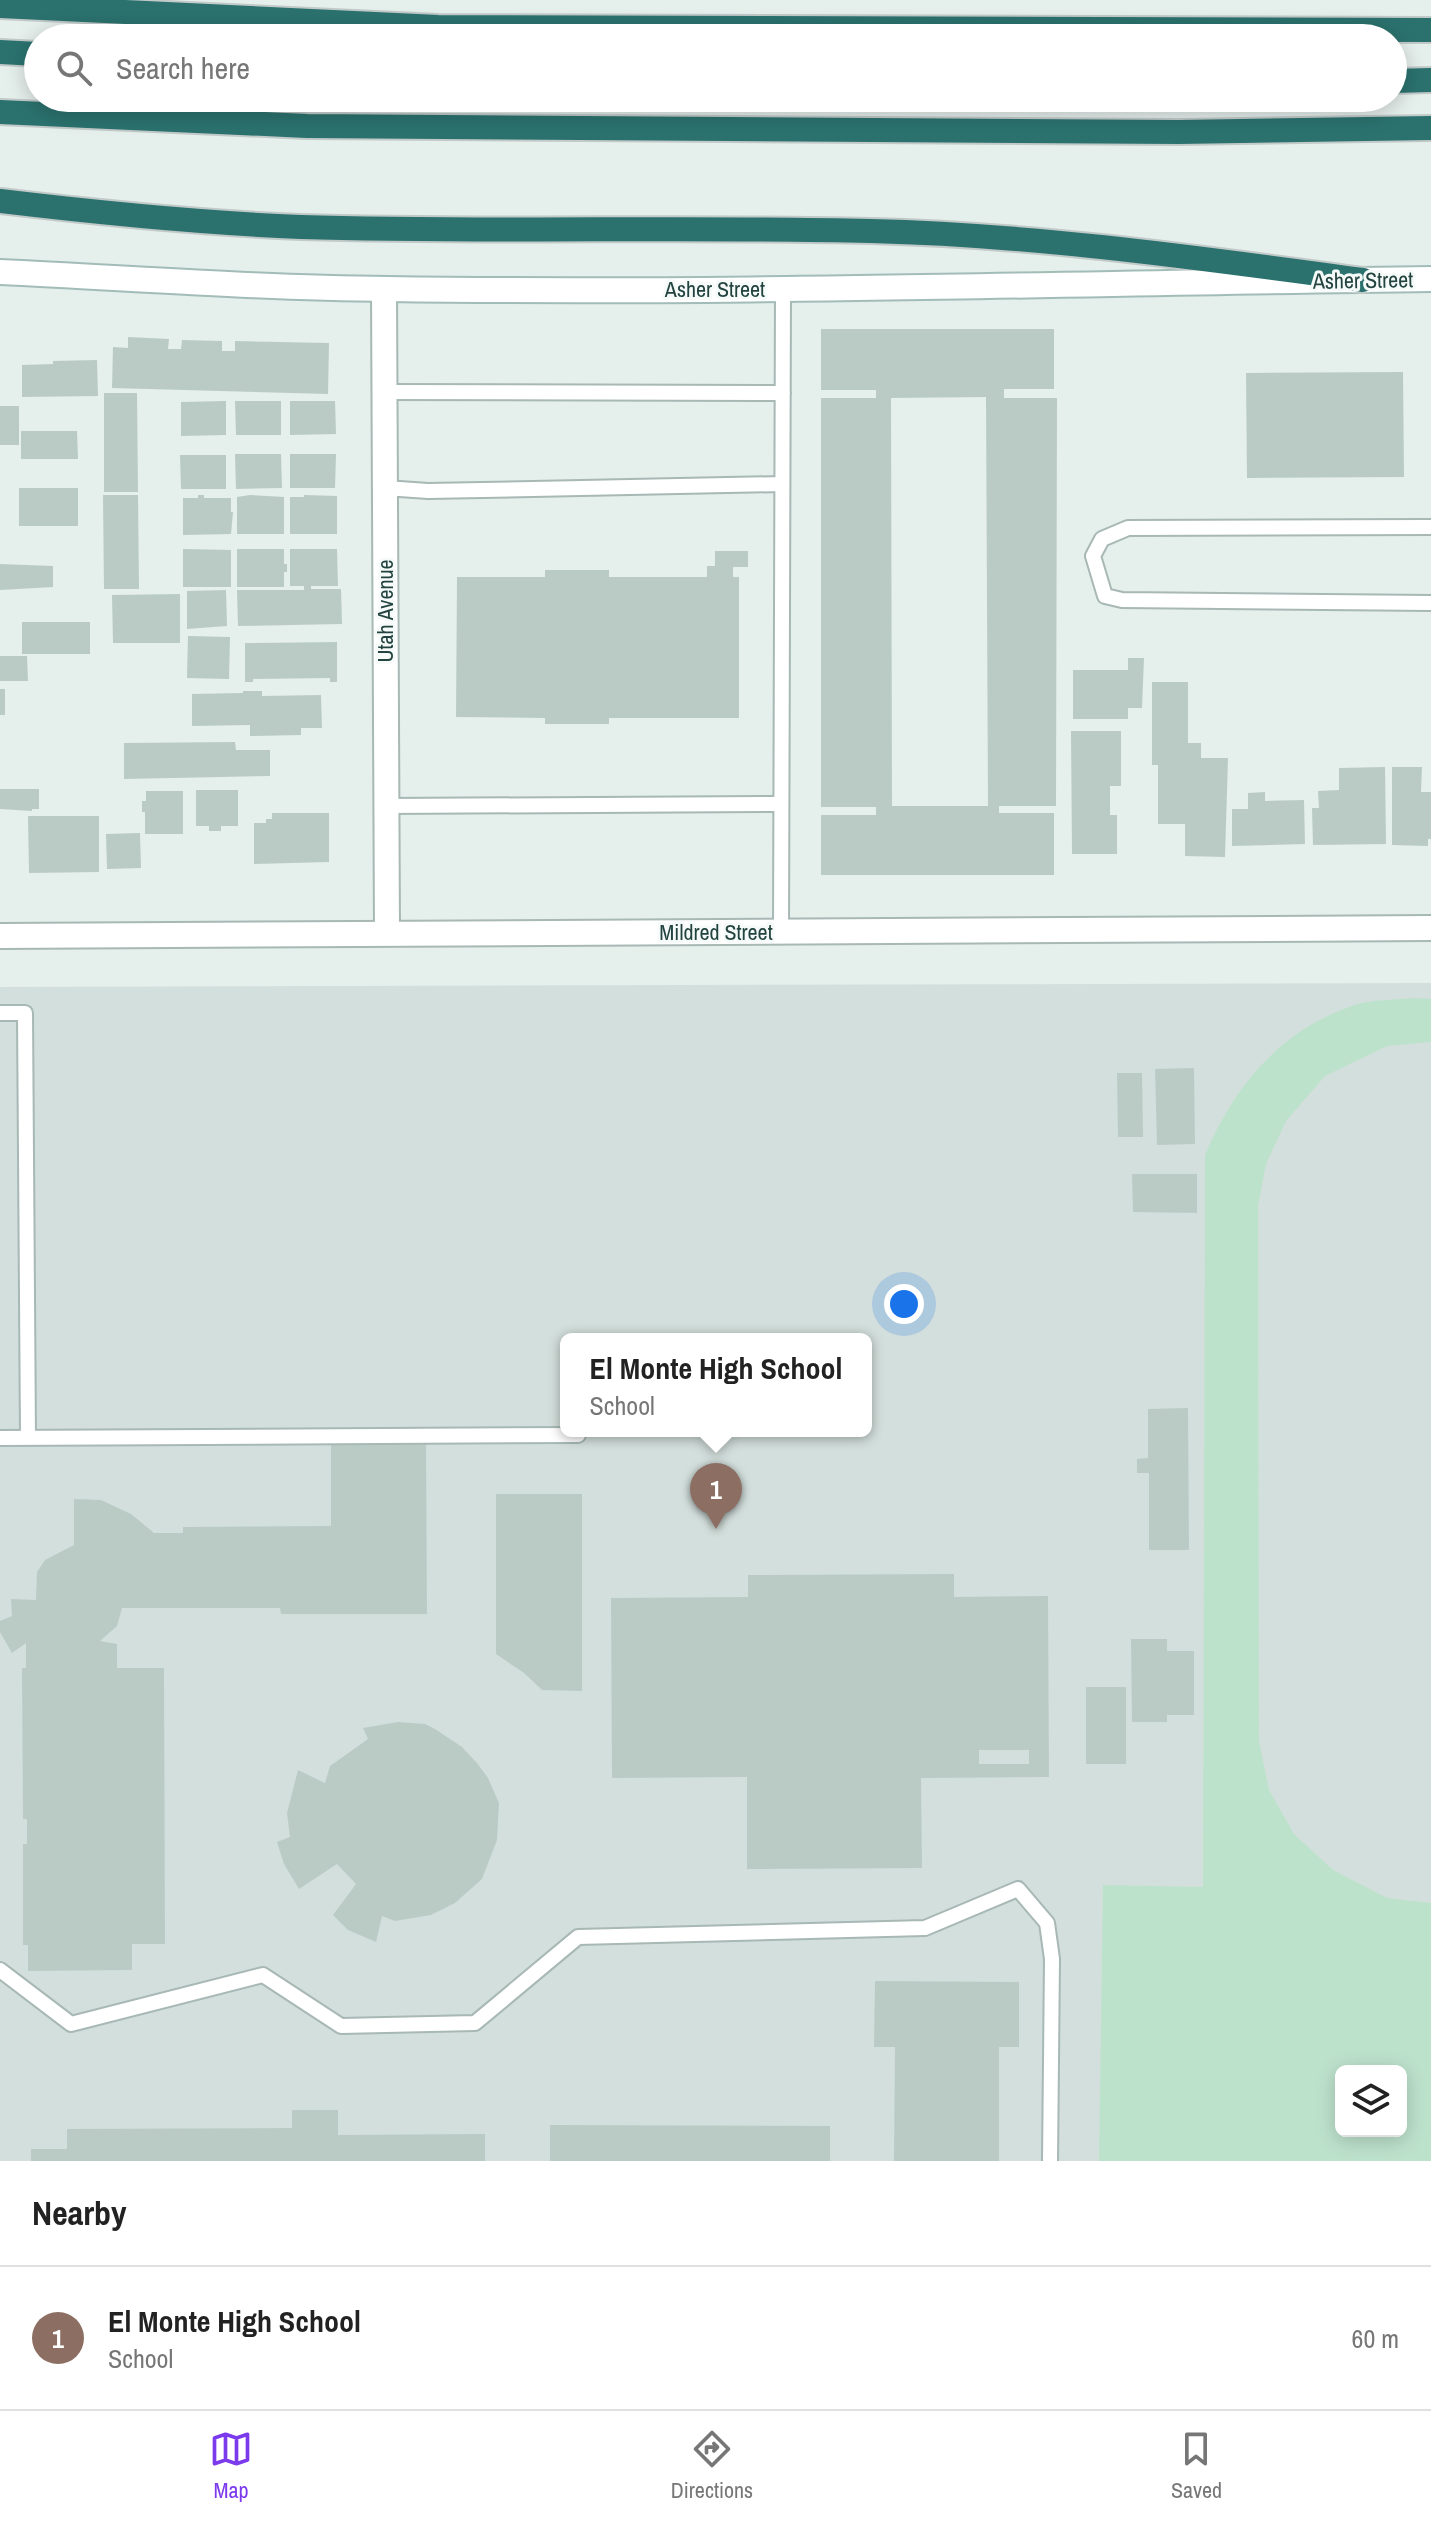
<!DOCTYPE html>
<style>
body{margin:0;font-family:"Archivo Narrow",sans-serif;background:#f2f2f2;color:#222}
.controls{position:absolute;right:24px;bottom:24px;display:grid;overflow:hidden;border-radius:12px;box-shadow:0 4px 20px #0003}
.controls button{width:72px;height:72px;display:grid;place-items:center;padding:0;border:0;border-bottom:2px solid #e0e0e0;background:#fff;color:#222;font:40px sans-serif}
.you{position:absolute;left:904px;top:1304px;width:28px;height:28px;margin:-20px;border:6px solid #fff;border-radius:50%;background:#1a73e8;box-shadow:0 0 0 12px #1a73e833}
.badge{display:grid;place-items:center;width:52px;height:52px;border-radius:50%;background:#7c3aed;color:#fff;font-size:26px;font-weight:700}
.pin{position:absolute;translate:-50% -66px;filter:drop-shadow(0 2px 4px #0008)}
.pin::after{content:'';position:absolute;top:42px;width:28px;height:24px;background:inherit;clip-path:polygon(0 0,100% 0,50% 100%)}
.popup{position:absolute;left:560px;top:1333px;width:312px;height:104px;box-sizing:border-box;display:grid;place-content:center;border-radius:12px;background:#fff;filter:drop-shadow(0 2px 6px #0005);font-size:26px;white-space:nowrap;color:#767676}
.popup b{font-size:30px;color:#222}
.popup::after{content:'';position:absolute;left:50%;top:100%;margin-left:-16px;border:16px solid transparent;border-top-color:#fff}
.list{margin:0;padding:0;list-style:none}
h2{display:flex;justify-content:space-between;align-items:center;height:104px;margin:0;padding:0 32px;font-size:34px}
h2 small{font-size:26px;font-weight:400;color:#767676}
.list li{display:grid;grid-template-columns:52px 1fr auto;gap:24px;align-items:center;box-sizing:border-box;height:144px;padding:0 32px;border-top:2px solid #e0e0e0}
.list b{display:block;font-size:30px;white-space:nowrap}
.list p{margin:0;font-size:26px;white-space:nowrap;color:#767676}
.list em{font-size:26px;font-style:normal;color:#767676}
.icon{flex:none;width:44px;height:44px;fill:none;stroke:currentColor;stroke-width:2;stroke-linecap:round;stroke-linejoin:round}
.map{position:relative;flex:none;width:1431px;height:2161px;overflow:hidden}
.search{position:absolute;background:#fff;box-shadow:0 4px 20px #0003;left:24px;right:24px;top:24px;height:88px;display:flex;align-items:center;gap:20px;box-sizing:border-box;padding:0 28px;border-radius:44px;color:#767676;font-size:30px}
.sheet{height:248px;background:#fff}
nav{display:flex;justify-content:space-around;align-items:center;box-sizing:border-box;height:112px;border-top:2px solid #e0e0e0;background:#fff;font-size:22px;color:#767676}
nav a{display:grid;justify-items:center;gap:4px}
nav .on{color:#7c3aed}
.map>svg:first-child{display:block}
.built{fill:#d3dfdc;fill-rule:evenodd}
.green{fill:#bde2cc;fill-rule:evenodd}
.building{fill:#bacbc6;fill-rule:evenodd}
.lines{fill:none;stroke-linecap:round;stroke-linejoin:round}
.lane-casing{stroke:#a7b8b5;stroke-width:18}
.street-casing{stroke:#a7b8b5;stroke-width:28}
.secondary-casing{stroke:#a2bcb7;stroke-width:28}
.highway-casing{stroke:#c1cac9;stroke-width:28}
.lane{stroke:#fff;stroke-width:14}
.street{stroke:#fff;stroke-width:24}
.secondary{stroke:#fff;stroke-width:24}
.highway{stroke:#2b726e;stroke-width:24}
.labels{text-anchor:middle;stroke-width:6;stroke-linejoin:round;paint-order:stroke}
.street-label{font-size:22px;fill:#22433f;stroke:#f6fbf9}
</style>
<div class="map">
<svg width="1431" height="2161" viewBox="0 0 1431 2161">
<rect width="100%" height="100%" fill="#e5efec"/>
<path class="built" d="M1431,983V2161H0V987ZM566,1339H866V1431H566ZM1341,2071H1401V2131H1341Z"/>
<path class="green" d="M1413,998L1431,999V1042L1387,1046L1325,1076L1286,1121L1266,1164L1258,1206L1259,1741L1269,1790L1294,1834L1333,1870L1387,1898L1431,1903V2161H1099L1103,1885L1203,1887L1205,1155C1235,1084 1282,1028 1358,1004C1375,999 1396,1000 1413,998ZM1341,2071H1401V2131H1341Z"/>
<path class="building" d="M821,329H1054V389H1004V398H1057L1056,806H999V813H1054V875H821V815H876V807H821V398H876V390H821ZM986,397L988,806H892L891,398Z
M128,337L169,339L168,349H181L182,340L222,341V351H235V341L329,343L328,394L112,388L113,347L128,348Z
M97,360L98,396L22,397V365L53,364V361Z
M1403,372L1404,477L1247,478L1246,373Z
M104,393H137L138,492H104Z
M226,401V435L181,436V402Z
M235,401H281V435H236Z
M290,401H335L336,434L290,435Z
M0,406H19V445H0Z
M21,431H77L78,459H21Z
M235,454H281L282,488L236,489Z
M290,454H336L335,488H290Z
M180,455H226V489H181Z
M19,488H78V526H19Z
M103,495H138L139,589H104Z
M198,495H204V498H231V512H233L231,534L183,535V498H198Z
M250,495L284,497V534H237V497Z
M304,495L337,496V534H290V497H304Z
M183,549L231,550V587H183Z
M237,549H284V564H287V572H284V587H237Z
M290,549H337L338,586H311V589H341L342,624L238,626L237,590H304V586H290Z
M715,551H748V567H733V577H739V718H609V724H545V718L456,717L457,577H545V570H609V577H707V566H715Z
M0,564L53,566V587L0,590Z
M226,590L227,626L187,629V591Z
M180,594V643H113L112,595Z
M22,622H90V654H22Z
M188,636L230,637L229,679L187,678Z
M337,642V682H330V678L253,679V682H245V643Z
M0,656H27L28,681H0Z
M1128,658H1144L1142,708H1128V719H1073V670H1128Z
M1152,682H1188V743H1201V758H1228L1225,857L1185,856V824H1158V765H1152Z
M0,689H5V715H0Z
M243,691H262V696L321,695L322,728H301V735L250,736V725L192,726V694L243,693Z
M1071,731H1121V786H1110V815H1117V854H1072Z
M235,742L236,750H270V776L124,779V743Z
M1385,767L1386,844L1313,845L1312,808H1319L1318,791L1339,790V768Z
M1392,767H1422L1421,792H1431V839H1428V846L1392,845Z
M0,789H39V809H32V811L0,809Z
M196,790H238V826H221V831H209V826H196Z
M146,791H183V834H145V812H142V801H146Z
M1265,792V801L1304,800L1305,844L1232,846V809H1248V793Z
M272,813H329V862L254,864V823H266V819H272Z
M28,816H99V872L29,873Z
M140,833L141,868L107,869L106,834Z
M1194,1068L1195,1144L1157,1145L1155,1069Z
M1117,1073H1142L1143,1137H1118Z
M1132,1174H1197V1213L1133,1212Z
M1188,1408L1189,1550H1149V1473H1137V1459L1148,1458V1409Z
M331,1443H426L427,1614H281L280,1608H122L117,1626L100,1641L117,1644V1668H164L165,1944H132V1970L28,1971V1945H23V1844H27V1819H23L22,1668H26V1643L12,1653L0,1632V1621L12,1616L11,1599L36,1600L37,1572L45,1560L74,1545V1499L101,1500L131,1514L154,1533H183V1527L331,1526Z
M496,1494H582V1691L542,1690L524,1673L496,1654Z
M954,1574V1597L1048,1596L1049,1777L921,1778L922,1868L747,1869V1777L612,1778L611,1598L748,1597V1575ZM979,1750H1029V1764H979Z
M1131,1639H1167V1651H1194V1715H1167V1722H1132Z
M1086,1687H1126V1764H1086Z
M398,1722L425,1724L435,1729L462,1747L477,1763L488,1778L499,1803L497,1840L482,1879L455,1903L431,1915L395,1921L382,1916L376,1942L348,1930L333,1915L356,1884L337,1864L299,1889L284,1864L277,1842L290,1837L287,1813L298,1770L325,1783L330,1766L368,1739L363,1728Z
M875,1981L1019,1982V2047H999V2161H894L895,2047H874Z
M292,2110H338V2135L485,2134V2161H31V2149H67V2129L292,2128Z
M550,2125L830,2126V2161H550Z"/>
<g class="lines">
<g class="lane-casing">
<path id="lane" d="M384,392L783,393
M385,488L428,491L782,484
M1431,527L1128,528L1102,539L1093,556L1105,596L1122,600L1431,603
M386,806L781,804
M781,932L783,289
M0,1013H25L28,1438
M0,1438L578,1435
M0,1970L71,2024L263,1975L341,2026L475,2023L578,1937L925,1928L1018,1889L1047,1923L1052,1959L1050,2161"/>
</g>
<g class="street-casing">
<path id="street" d="M384,289L387,933
M0,936L1431,928"/>
</g>
<g class="secondary-casing">
<path id="secondary" d="M0,272C129,278 259,288 388,289C736,294 1083,283 1431,279"/>
</g>
<g class="highway-casing">
<path id="highway" d="M0,6L438,27L1431,30
M0,52L38,54
M1393,81L1431,80
M0,112L307,126L1179,132L1431,128
M0,201C100,213 200,223 301,227C491,233 681,226 871,231C1036,235 1199,258 1363,280"/>
</g>
<use href="#lane" class="lane"/>
<use href="#street" class="street"/>
<use href="#secondary" class="secondary"/>
<use href="#highway" class="highway"/>
</g>
<g class="labels">
<g class="street-label">
<text transform="translate(1363 280) rotate(-1)" y="8">Asher Street</text>
<text x="715" y="297">Asher Street</text>
<text transform="translate(385 611) rotate(-90)" y="8">Utah Avenue</text>
<text x="716" y="940">Mildred Street</text>
</g>
</g>
</svg>
<div class="controls">
<button><svg class="icon" aria-label="layers" viewBox="0 0 24 24"><path d="M12 4l9 5-9 5-9-5zM3 14l9 5 9-5"/></svg></button>
</div>
<div class="you"></div>
<div class="pin badge" style="left:716px;top:1529px;background:#8d6e63">1</div>
<div class="popup"><b>El Monte High School</b>School</div>
<div class="search"><svg class="icon" aria-label="search" viewBox="0 0 24 24"><circle cx="10" cy="10" r="6"/><path d="M15 15l6 6"/></svg>Search here</div>
</div>
<section class="sheet">
<h2>Nearby<small></small></h2>
<ul class="list">
<li><span class="badge" style="background:#8d6e63">1</span><div><b>El Monte High School</b><p>School</p></div><em>60 m</em></li>
</ul>
</section>
<nav>
<a class="on"><svg class="icon" aria-label="map" viewBox="0 0 24 24"><path d="M3 6l6-2 6 2 6-2v14l-6 2-6-2-6 2zM9 4v14M15 6v14"/></svg>Map</a>
<a><svg class="icon" aria-label="directions" viewBox="0 0 24 24"><path d="M12 3l9 9-9 9-9-9zM9 14v-3h6M13 9l2 2-2 2"/></svg>Directions</a>
<a><svg class="icon" aria-label="saved" viewBox="0 0 24 24"><path d="M7 4h10v16l-5-4-5 4z"/></svg>Saved</a>
</nav>
